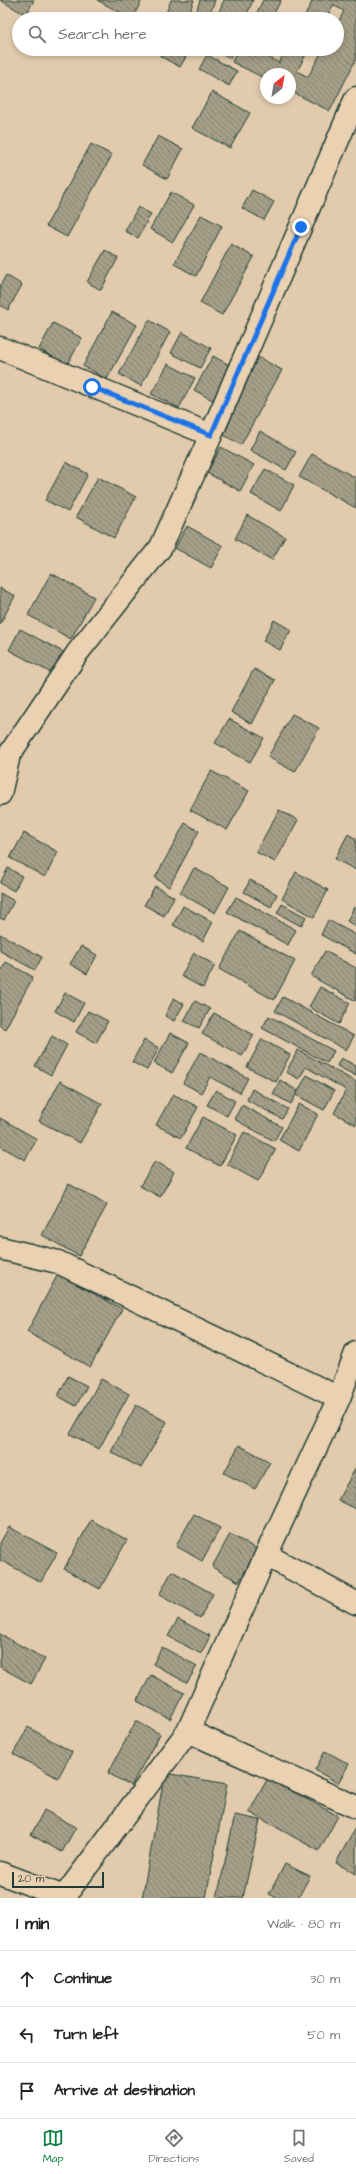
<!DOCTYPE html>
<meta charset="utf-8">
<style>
body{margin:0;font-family:"Architects Daughter",sans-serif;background:#f6f6f6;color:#222}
.compass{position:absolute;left:260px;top:68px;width:36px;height:36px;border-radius:50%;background:#fff;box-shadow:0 2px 6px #0003;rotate:31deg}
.scale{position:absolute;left:12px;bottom:10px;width:92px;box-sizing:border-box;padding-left:4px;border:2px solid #1f3d34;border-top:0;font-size:11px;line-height:14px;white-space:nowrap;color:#1f3d34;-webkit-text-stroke:3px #ead1b2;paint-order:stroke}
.stop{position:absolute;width:12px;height:12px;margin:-9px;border:3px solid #1a73e8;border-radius:50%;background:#fff}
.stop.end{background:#1a73e8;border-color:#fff;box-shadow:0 1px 4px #0008}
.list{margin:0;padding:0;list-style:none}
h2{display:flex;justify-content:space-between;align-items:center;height:52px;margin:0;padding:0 16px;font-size:17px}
h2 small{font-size:13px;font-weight:400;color:#767676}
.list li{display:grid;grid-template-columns:26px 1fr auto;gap:12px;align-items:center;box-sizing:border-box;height:56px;padding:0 16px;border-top:1px solid #e0e0e0}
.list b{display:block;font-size:15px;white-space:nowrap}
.list em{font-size:13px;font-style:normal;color:#767676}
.icon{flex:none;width:22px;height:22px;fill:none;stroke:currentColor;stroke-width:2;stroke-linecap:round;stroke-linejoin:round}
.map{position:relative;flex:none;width:356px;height:1898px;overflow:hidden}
.search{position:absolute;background:#fff;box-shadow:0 2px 6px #0003;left:12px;right:12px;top:12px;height:44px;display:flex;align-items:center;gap:10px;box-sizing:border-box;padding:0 14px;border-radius:22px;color:#767676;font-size:15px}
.sheet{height:220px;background:#fff}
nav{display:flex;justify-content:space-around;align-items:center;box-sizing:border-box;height:56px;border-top:1px solid #e0e0e0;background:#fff;font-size:11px;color:#767676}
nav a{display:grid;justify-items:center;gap:2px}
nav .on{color:#0b8043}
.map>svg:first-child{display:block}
.building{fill:url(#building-back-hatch);stroke:#1f3d34}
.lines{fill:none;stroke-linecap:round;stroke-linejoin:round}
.minor-casing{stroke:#1f3d34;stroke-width:25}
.minor{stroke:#ead1b2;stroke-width:22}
.route{stroke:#1a73e8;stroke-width:5}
</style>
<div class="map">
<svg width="356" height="1898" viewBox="0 0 356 1898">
<defs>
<pattern id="building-back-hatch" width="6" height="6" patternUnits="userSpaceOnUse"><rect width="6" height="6" fill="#a59f88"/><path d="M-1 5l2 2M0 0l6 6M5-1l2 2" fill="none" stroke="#868370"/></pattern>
</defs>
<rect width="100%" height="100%" fill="#e2cbad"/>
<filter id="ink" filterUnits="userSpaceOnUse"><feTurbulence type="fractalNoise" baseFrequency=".025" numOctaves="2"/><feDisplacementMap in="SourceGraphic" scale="8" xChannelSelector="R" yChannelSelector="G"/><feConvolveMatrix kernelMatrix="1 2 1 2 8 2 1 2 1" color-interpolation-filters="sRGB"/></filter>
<g filter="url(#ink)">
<path class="building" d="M0,0H34L26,15Z
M97,0H142L132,19Z
M171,0H194L187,19H164Z
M200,0H215L208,19H194Z
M224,0H253L245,19H216Z
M263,0H281L271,19H254Z
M313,0H356V59L330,111L290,91V74H266V79L232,62L238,49H254L279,63L286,49H309L297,71L308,77L323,49H337V24L344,11L333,5L326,19H303Z
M164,49H181L188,53L180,67L160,56Z
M208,49H233L230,58Z
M207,55L237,71L229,86L199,69Z
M212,92L250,113L230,148L192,128Z
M158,136L183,149L167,179L142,165Z
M91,144L112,155L67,237L46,226Z
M252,190L274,202L264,220L242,208Z
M171,192L194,205L173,242L150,229Z
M138,207L151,214L138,238L125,231Z
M201,215L222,226L196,276L174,264Z
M231,244L254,257L222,315L200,303Z
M105,250L118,258L101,290L87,282Z
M6,275L22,285L8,310L0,305V286Z
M112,312L137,325L107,379L83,366Z
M149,320L170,332L141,386L119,374Z
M53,323L82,338L67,365L39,349Z
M182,332L211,348L200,368L171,353Z
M213,356L233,367L214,401L194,390Z
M258,357L282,370L241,445L217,431Z
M168,364L195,378L179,408L151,394Z
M260,431L296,452L286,470L250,450Z
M221,447L254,465L240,491L207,473Z
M312,454L356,478V508L299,477Z
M66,462L88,474L68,512L45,500Z
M265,469L294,485L281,511L251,494Z
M98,477L136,497L114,538L76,517Z
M247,515L285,537L272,560L235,539Z
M187,526L223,546L211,568L175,548Z
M51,573L94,597L71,639L28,615Z
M0,588L15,596L0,624Z
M274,620L291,630L280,650L263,641Z
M20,629L65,653L53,674L9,650Z
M254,669L275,680L252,724L231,712Z
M292,714L319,728L295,772L268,757Z
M229,719L264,738L250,762L215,743Z
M211,771L249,791L227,830L190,810Z
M279,810L298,820L275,862L256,852Z
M185,823L199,831L169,887L155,878Z
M24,833L58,852L45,877L10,858Z
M348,834L356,839V870L335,859Z
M8,868L22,876L14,891L0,883Z
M194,868L229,887L215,913L180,893Z
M296,872L328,890L314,917L282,899Z
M250,880L277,894L271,907L244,892Z
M155,886L174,897L164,916L144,905Z
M0,893L14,901L4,920L0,918Z
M236,897L296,930L288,945L227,912Z
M282,904L306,917L301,926L277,913Z
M183,906L213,922L203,941L173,925Z
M354,907L356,909V927L347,921Z
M328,920L356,935V954L321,935Z
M240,931L295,961L274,1000L219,969Z
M0,934L42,957L35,970L0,951Z
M81,946L97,955L87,974L70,964Z
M325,951L356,968V1001L311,976Z
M194,953L215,965L203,988L181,976Z
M6,962L33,977L5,1029L0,1026V973Z
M320,987L350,1003L339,1024L309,1007Z
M65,993L84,1003L74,1022L55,1011Z
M283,997L354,1036L346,1050L275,1011Z
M174,998L184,1004L174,1021L165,1016Z
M195,1001L210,1009L199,1028L184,1021Z
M88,1011L108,1021L96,1043L76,1032Z
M214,1013L254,1035L242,1056L202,1034Z
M269,1016L334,1051L327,1063L262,1028Z
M170,1033L189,1043L172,1073L154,1063Z
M52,1036L67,1045L51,1075L35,1066Z
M262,1039L290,1055L276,1082L247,1067Z
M144,1040L159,1048L147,1070L132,1062Z
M298,1050L356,1082V1125L334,1113L346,1090L306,1067L299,1079L286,1072Z
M200,1052L248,1078L240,1093L210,1077L201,1093L183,1083Z
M341,1058L356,1066V1076L337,1066Z
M307,1075L334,1091L324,1110L296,1095Z
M280,1080L298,1091L291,1104L273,1094Z
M60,1081L102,1104L80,1143L39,1121Z
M252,1089L288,1109L282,1119L247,1100Z
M216,1090L235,1101L227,1116L207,1105Z
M173,1094L198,1107L181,1138L156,1125Z
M299,1104L318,1114L299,1151L279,1140Z
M242,1105L282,1127L274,1141L234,1119Z
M203,1117L237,1135L220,1166L186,1148Z
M0,1118L37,1139L25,1160L0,1146Z
M244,1132L276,1149L258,1181L227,1164Z
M155,1161L174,1172L160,1197L140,1186Z
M69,1184L107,1205L79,1256L42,1235Z
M58,1274L122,1309L90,1367L27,1332Z
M68,1376L87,1386L76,1406L58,1396Z
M101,1379L129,1394L99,1449L70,1434Z
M136,1405L167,1422L141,1468L111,1452Z
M239,1445L270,1462L255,1489L224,1473Z
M356,1467V1509L338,1500Z
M194,1514L220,1528L202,1561L176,1546Z
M91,1520L127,1540L100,1589L64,1569Z
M9,1527L57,1553L41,1582L0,1560V1543Z
M230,1534L257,1549L239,1582L212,1567Z
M172,1571L213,1594L200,1618L159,1595Z
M178,1619L210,1636L201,1654L168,1636Z
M0,1634L45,1659L31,1684L0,1667Z
M162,1647L197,1666L187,1683L153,1664Z
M151,1675L184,1693L170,1719L137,1701Z
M136,1721L160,1734L131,1786L108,1773Z
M28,1727L72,1752L58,1778L13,1754Z
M325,1751L349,1764L338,1783L315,1770Z
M165,1773L227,1784L206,1898H142Z
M268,1778L338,1816L319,1851L249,1812Z
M44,1810L76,1827L62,1852L31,1835Z
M235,1815L260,1820L243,1898H217Z
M356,1826V1874L336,1863Z
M285,1864L310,1876L298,1898H277L269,1894Z"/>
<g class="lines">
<g class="minor-casing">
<path id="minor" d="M0,348L211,435L161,547L78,652L9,755L0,794
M211,435L356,98
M0,1248L58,1262L339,1398L356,1353
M339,1398L266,1555L356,1603
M188,1731L356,1807
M0,1873L64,1897L188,1731L266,1555"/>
</g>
<use href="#minor" class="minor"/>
</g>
</g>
<g class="lines" filter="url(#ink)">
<path class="route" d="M92,387L211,435L301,227"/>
</g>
</svg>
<svg class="compass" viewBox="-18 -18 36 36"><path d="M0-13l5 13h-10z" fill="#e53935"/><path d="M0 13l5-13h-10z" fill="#767676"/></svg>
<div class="scale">20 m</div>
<div class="stop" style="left:92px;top:387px"></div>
<div class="stop end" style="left:301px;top:227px"></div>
<div class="search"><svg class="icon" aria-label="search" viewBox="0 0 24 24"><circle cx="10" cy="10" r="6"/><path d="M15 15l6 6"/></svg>Search here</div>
</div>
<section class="sheet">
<h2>1 min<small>Walk · 80 m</small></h2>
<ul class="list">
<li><svg class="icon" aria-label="ahead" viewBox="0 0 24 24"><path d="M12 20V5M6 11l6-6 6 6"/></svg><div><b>Continue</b></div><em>30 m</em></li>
<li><svg class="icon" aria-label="left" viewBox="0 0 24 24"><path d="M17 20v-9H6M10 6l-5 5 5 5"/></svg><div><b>Turn left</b></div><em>50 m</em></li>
<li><svg class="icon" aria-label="arrive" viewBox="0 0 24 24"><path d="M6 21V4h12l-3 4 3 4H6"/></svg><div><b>Arrive at destination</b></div></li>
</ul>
</section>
<nav>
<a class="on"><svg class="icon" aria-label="map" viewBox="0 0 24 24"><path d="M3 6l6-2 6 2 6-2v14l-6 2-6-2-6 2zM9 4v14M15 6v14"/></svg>Map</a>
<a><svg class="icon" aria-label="directions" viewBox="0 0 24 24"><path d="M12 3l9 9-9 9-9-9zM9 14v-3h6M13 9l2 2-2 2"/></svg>Directions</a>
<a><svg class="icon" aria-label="saved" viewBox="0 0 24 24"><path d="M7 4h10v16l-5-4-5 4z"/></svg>Saved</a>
</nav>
